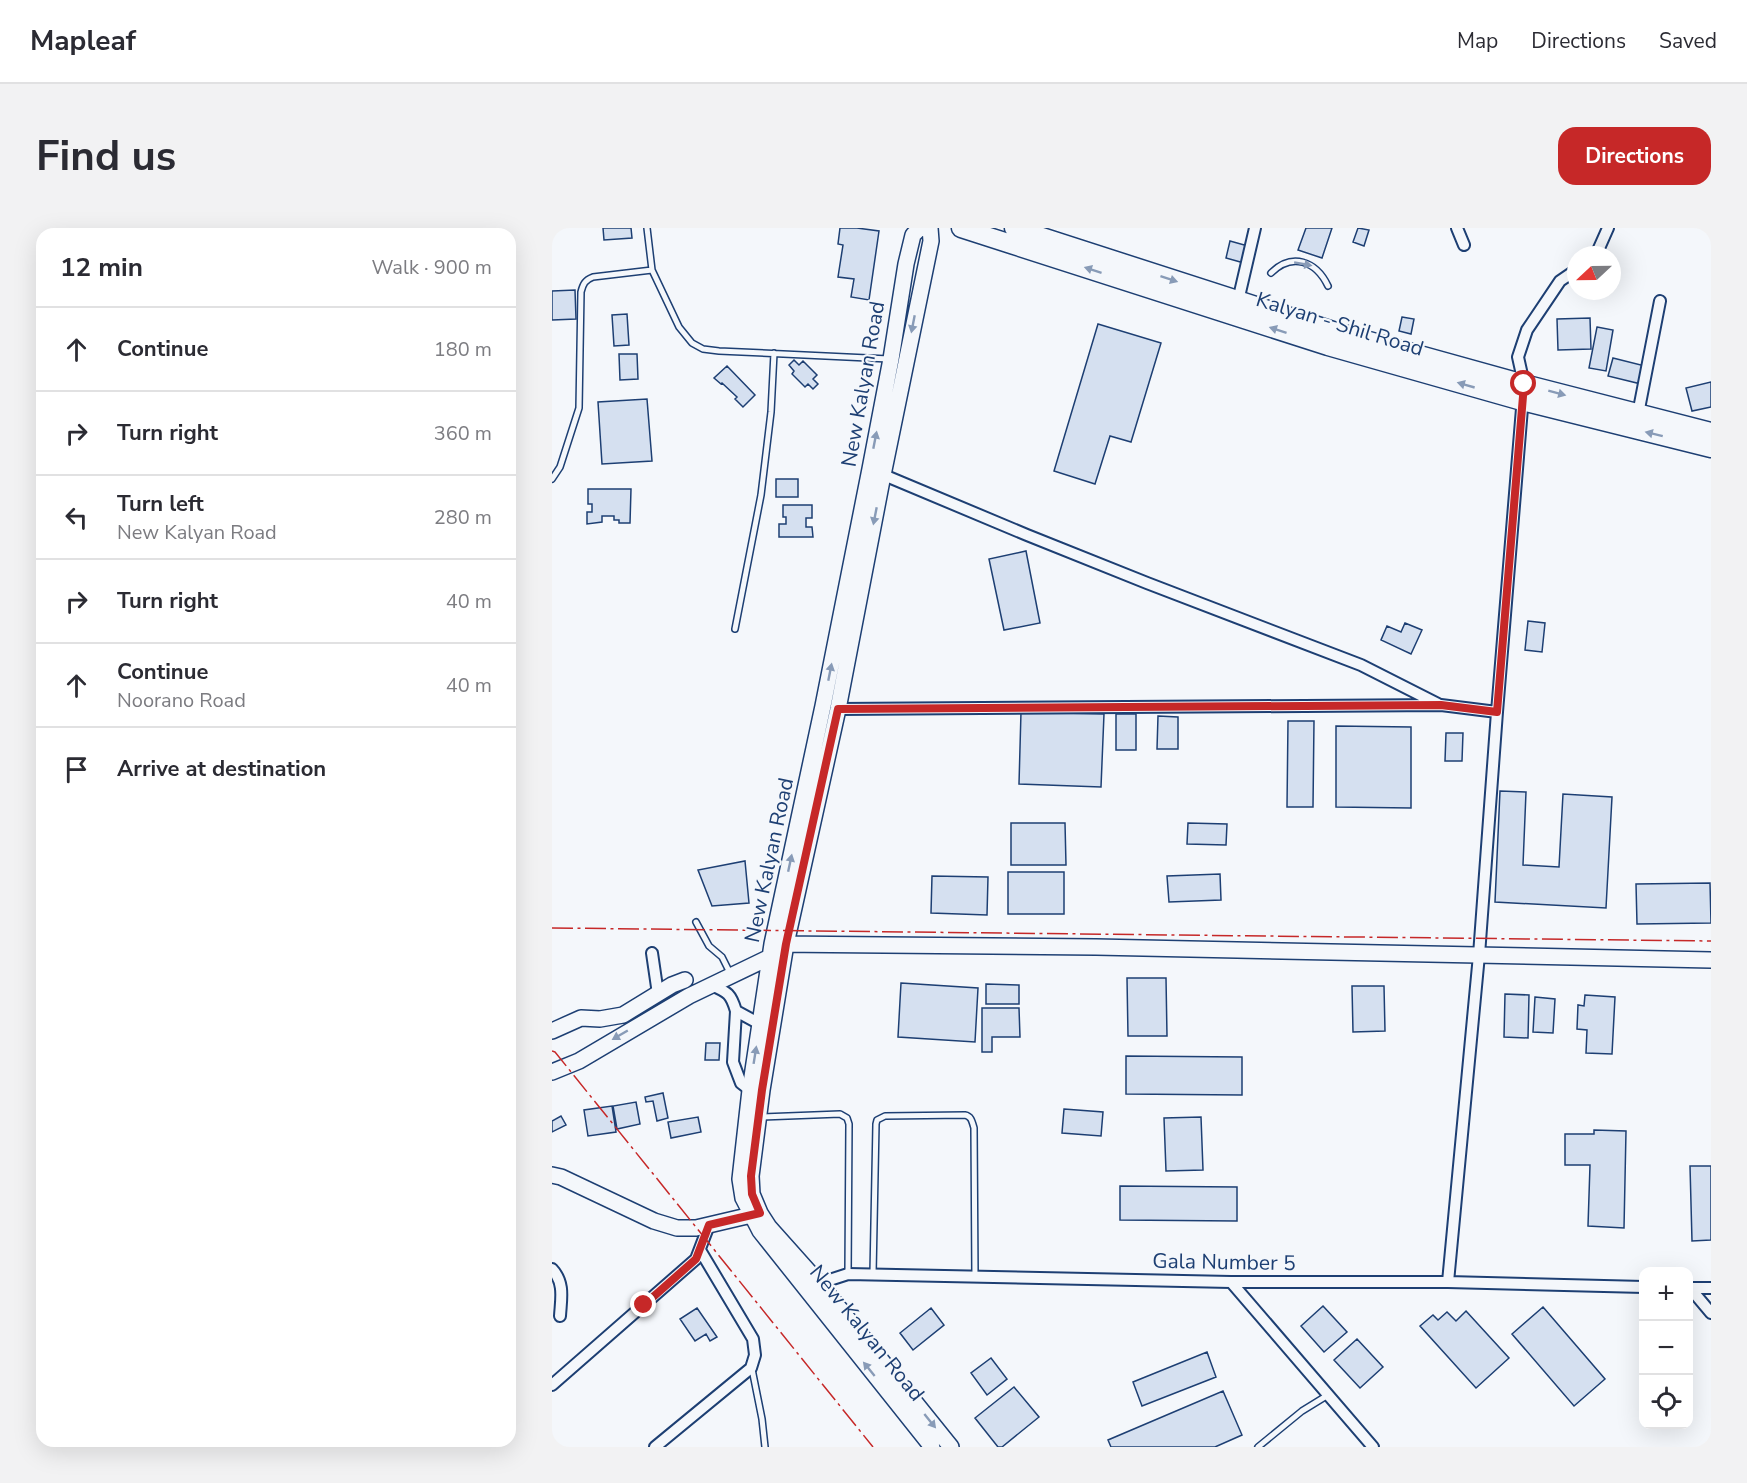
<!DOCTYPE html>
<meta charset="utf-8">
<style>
body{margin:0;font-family:"Nunito Sans",sans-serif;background:#f2f2f3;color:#2b2b33}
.controls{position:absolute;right:18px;bottom:18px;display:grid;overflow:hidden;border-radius:12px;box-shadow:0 6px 24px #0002}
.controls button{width:54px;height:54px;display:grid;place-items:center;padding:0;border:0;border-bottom:2px solid #e1e1e2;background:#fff;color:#2b2b33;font:30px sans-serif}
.compass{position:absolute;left:1015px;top:18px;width:54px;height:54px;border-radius:50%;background:#fff;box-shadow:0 6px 24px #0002;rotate:248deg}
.stop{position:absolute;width:18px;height:18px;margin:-14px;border:4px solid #c62828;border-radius:50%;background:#fff}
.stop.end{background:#c62828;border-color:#fff;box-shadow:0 2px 6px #0008}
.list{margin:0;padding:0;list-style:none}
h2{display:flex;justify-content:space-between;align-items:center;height:78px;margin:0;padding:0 24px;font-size:26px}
h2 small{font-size:20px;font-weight:400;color:#7c7c81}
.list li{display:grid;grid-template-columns:39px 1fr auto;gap:18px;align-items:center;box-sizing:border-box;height:84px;padding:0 24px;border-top:2px solid #e1e1e2}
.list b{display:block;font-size:22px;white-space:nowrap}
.list p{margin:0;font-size:20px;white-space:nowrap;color:#7c7c81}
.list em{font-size:20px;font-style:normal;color:#7c7c81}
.icon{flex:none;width:33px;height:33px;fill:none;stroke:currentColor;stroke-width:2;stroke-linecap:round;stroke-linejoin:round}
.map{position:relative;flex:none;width:1159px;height:1219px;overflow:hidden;border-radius:18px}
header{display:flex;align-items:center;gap:36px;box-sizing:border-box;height:84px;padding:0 30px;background:#fff;border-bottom:2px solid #e1e1e2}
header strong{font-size:28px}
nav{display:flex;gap:33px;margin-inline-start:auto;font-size:21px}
.intro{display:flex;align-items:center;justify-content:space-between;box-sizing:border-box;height:144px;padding:0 36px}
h1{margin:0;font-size:42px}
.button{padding:15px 27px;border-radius:18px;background:#c62828;color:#fff;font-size:21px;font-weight:700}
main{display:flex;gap:36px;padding:0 36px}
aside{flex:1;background:#fff;border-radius:18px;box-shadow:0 6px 24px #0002}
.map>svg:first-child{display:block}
.building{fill:#d5e0f0;stroke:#1d3f73;stroke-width:1.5}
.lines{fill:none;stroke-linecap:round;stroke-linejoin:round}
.lane-casing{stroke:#1d3f73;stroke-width:8}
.street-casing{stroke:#1d3f73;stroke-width:14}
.secondary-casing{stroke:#1d3f73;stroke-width:18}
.primary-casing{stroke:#1d3f73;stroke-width:21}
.lane{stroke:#f4f7fb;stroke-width:5}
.street{stroke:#f4f7fb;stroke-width:10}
.secondary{stroke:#f4f7fb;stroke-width:15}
.primary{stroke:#f4f7fb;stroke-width:18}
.power{stroke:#c62828;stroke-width:1.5;stroke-dasharray:21 4.5 3 4.5;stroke-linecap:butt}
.oneway{fill:#889bb7}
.route{stroke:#c62828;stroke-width:8}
.labels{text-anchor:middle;stroke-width:4.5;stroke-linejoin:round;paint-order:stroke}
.street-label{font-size:21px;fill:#1d3f73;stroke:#f4f7fb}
</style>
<header>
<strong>Mapleaf</strong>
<nav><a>Map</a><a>Directions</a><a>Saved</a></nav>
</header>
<div class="intro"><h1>Find us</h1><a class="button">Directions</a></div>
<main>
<aside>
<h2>12 min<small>Walk · 900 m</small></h2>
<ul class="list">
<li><svg class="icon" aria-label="ahead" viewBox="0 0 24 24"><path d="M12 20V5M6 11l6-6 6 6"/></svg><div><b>Continue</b></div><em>180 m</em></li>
<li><svg class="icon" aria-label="right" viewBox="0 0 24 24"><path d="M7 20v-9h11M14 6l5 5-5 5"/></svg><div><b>Turn right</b></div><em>360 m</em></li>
<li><svg class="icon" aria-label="left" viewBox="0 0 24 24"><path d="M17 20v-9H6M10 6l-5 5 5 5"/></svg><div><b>Turn left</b><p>New Kalyan Road</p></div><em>280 m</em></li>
<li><svg class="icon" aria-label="right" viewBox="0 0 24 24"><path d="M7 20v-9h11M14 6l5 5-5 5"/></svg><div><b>Turn right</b></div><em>40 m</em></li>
<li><svg class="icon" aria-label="ahead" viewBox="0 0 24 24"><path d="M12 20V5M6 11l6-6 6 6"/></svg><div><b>Continue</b><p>Noorano Road</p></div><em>40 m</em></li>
<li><svg class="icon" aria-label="arrive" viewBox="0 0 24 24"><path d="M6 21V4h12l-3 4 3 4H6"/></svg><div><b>Arrive at destination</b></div></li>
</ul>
</aside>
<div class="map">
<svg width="1159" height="1219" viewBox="0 0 1159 1219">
<rect width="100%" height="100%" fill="#f4f7fb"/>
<path class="building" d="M51,0H79L80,10L52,12Z
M288,0H305L327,3L317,72L299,69L302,51L286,49L291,17L286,16Z
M754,0H780L770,30L746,22Z
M806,0L817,2L812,18L801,14Z
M678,13L696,18L692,35L674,30Z
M23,62L24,91L0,92V63Z
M75,86L77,117L62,118L60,87Z
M850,89L862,91L859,106L847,103Z
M1038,90L1039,121L1006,122L1005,91Z
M546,96L609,115L579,214L558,208L543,256L502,243Z
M1045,99L1061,102L1054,143L1037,140Z
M67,126H85L86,151L68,152Z
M1061,130L1093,138L1089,156L1056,148Z
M242,132L247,137L251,133L265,147L261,151L266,156L261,161L256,156L253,159L240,146L242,143L237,137Z
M175,138L203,167L191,179L183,171L185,169L170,155L169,156L162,150Z
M1159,154V179L1140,183L1134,160Z
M95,171L100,233L50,236L46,174Z
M224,251H246V269H224Z
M36,261H79L78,295H67V292H62V288H50V294L35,296V284H40V276H36Z
M231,277H260V290H254V299H260L261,309H227V296H234V289H231Z
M474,323L488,395L452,402L437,331Z
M976,393L993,395L990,424L973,422Z
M853,395L870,402L859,426L829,412L835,398L849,404Z
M469,484L552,486L549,559L467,556Z
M564,486H584V522H564Z
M606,488L626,489V521H605Z
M736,493H762L761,579H735Z
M784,498L859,499V580L784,579Z
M894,505H911L910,533H893Z
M948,563L974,564L971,637L1007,639L1011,566L1060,569L1054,680L943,674Z
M459,595H513L514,637H459Z
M636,595L675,596L674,617L635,616Z
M193,633L197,675L160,678L146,642Z
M456,644H512V686H456Z
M668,646L669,672L617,674L615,648Z
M380,648L436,649L435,687L379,685Z
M1158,655L1159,695L1085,696L1084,656Z
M575,750H614L615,808H576Z
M349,755L426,760L423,814L346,809Z
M434,756L467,757V776H434Z
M800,758H832L833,803L801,804Z
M953,766L977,767L976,810L952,809Z
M1033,767L1063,769L1060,826L1034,825L1035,802L1025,801L1026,777L1032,778Z
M983,769L1003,771L1001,805L981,804Z
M430,780H467L468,809H440V824H430Z
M154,815H168L167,832H153Z
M574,828L690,829V867L574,866Z
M111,865L116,890L105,893L101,873L94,874L93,869Z
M84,874L88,896L65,901L61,878Z
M60,878L64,904L36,908L32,882Z
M512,881L551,884L549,908L510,905Z
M9,888L14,897L0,904V893Z
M146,889L149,904L119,910L116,894Z
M649,889L651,942L614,943L612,890Z
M1042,902L1074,903L1072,1000L1036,998L1038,937H1013V906H1042Z
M1138,938H1159V1012L1140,1013Z
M568,958L685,959V993L568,992Z
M771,1078L795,1104L772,1124L749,1098Z
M991,1079L1053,1151L1022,1178L960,1106Z
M145,1080L165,1109L158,1113L154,1106L143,1113L128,1091Z
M379,1080L392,1097L361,1122L348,1105Z
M914,1083L957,1130L924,1160L868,1098L881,1087L886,1092L895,1084L904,1093Z
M805,1111L831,1139L808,1160L782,1132Z
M655,1124L664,1149L590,1178L581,1154Z
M439,1130L455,1151L435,1167L419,1145Z
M462,1159L487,1189L450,1219H446L423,1190Z
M671,1163L690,1207L663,1219H559L556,1212Z"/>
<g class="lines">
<g class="lane-casing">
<path id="lane" d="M95,0L100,42L127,99L140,115L151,121L167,123L337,131
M719,45C740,24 764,33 776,58
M0,251L8,239L27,180L29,64C31,56 33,52 41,49L100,42
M183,401L209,267L219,184L222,125
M144,694L157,718L170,729L179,747
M208,889L288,886L295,890L297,896L296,1046
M321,1046L324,896L325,892L333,888L413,887C419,888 420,893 422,900L423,1049
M200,1141L210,1191L213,1219
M706,1219L750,1183L776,1167"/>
</g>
<g class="street-casing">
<path id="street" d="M905,0L912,17
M1044,27L1056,0
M686,73L703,0
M1086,186L1108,73
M327,245L475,307L595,355L809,437L886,476
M286,481L889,477L945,484L927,727L896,1054
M945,484L972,156L966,129L975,102L1008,53L1024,42
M100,725L106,766
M159,757C176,764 179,766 184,783L208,796
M184,783L181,834L189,855L198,862
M0,1041C13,1055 9,1071 8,1088
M679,1054L821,1219
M262,1057L296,1046L679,1054H896L1092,1059
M1136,1060H1159
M1138,1060L1159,1085
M0,1157L144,1031L157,997
M103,1219L199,1140L203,1127L201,1111L148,1022"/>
</g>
<g class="secondary-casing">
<path id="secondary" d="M368,0L361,7L354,36L339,131L318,241L271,478L220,716L198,862L188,951L191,970L208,1003L380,1219
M378,0L379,13L331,247L286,481L234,716L210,862L199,948L200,966L208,985L217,999L267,1055L399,1219
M226,716L544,719L1159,732
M0,803L29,790L48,791L71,787L120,757L133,752
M0,844L27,833L137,768L218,729
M0,947L9,949L102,993L125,1000H144L208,985"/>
</g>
<g class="primary-casing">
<path id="primary" d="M409,0L776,118L970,173L1159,220
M462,0L781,103L972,156L1159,204"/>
</g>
<use href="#lane" class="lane"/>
<use href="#street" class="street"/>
<use href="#secondary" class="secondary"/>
<use href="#primary" class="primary"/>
<path class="power" d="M0,700L1159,713
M0,823L3,824L321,1219"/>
</g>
<defs><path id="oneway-solid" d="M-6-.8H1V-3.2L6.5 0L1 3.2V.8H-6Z" transform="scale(1.5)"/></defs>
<g class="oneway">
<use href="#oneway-solid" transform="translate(751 36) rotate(10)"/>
<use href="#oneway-solid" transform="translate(541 42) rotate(-162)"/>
<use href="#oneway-solid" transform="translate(617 51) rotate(18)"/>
<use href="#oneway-solid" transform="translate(361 96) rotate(101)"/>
<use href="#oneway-solid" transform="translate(726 102) rotate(-162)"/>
<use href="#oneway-solid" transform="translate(914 157) rotate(-164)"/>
<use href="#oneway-solid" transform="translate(1005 165) rotate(15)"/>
<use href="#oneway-solid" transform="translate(1102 206) rotate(-166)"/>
<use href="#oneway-solid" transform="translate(323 212) rotate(-79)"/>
<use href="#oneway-solid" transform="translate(323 288) rotate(101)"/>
<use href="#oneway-solid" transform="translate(278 444) rotate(-79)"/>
<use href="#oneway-solid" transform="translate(238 635) rotate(-78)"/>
<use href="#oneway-solid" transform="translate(68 807) rotate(150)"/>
<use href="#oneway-solid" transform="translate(203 827) rotate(-81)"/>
<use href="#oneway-solid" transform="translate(317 1141) rotate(-129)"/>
<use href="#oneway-solid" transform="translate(378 1193) rotate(51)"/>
</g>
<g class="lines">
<path class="route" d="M92,1077L144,1031L157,997L208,985L200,966L199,948L210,862L234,716L286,481L889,477L945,484L972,156"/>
</g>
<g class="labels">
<g class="street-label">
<text transform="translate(788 96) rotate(17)" y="7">Kalyan - Shil Road</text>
<text transform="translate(311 156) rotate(-80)" y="7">New Kalyan Road</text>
<text transform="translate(217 632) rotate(-78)" y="7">New Kalyan Road</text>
<text transform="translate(672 1034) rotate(1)" y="7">Gala Number 5</text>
<text transform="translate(315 1105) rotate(51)" y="7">New Kalyan Road</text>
</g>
</g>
</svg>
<div class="controls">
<button>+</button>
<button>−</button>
<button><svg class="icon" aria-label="locate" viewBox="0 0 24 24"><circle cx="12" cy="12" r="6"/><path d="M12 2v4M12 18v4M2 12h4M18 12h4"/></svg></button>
</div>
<svg class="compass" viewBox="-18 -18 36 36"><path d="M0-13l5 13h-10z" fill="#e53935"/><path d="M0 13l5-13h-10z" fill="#7c7c81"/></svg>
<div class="stop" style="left:972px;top:156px"></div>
<div class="stop end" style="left:92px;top:1077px"></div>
</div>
</main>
